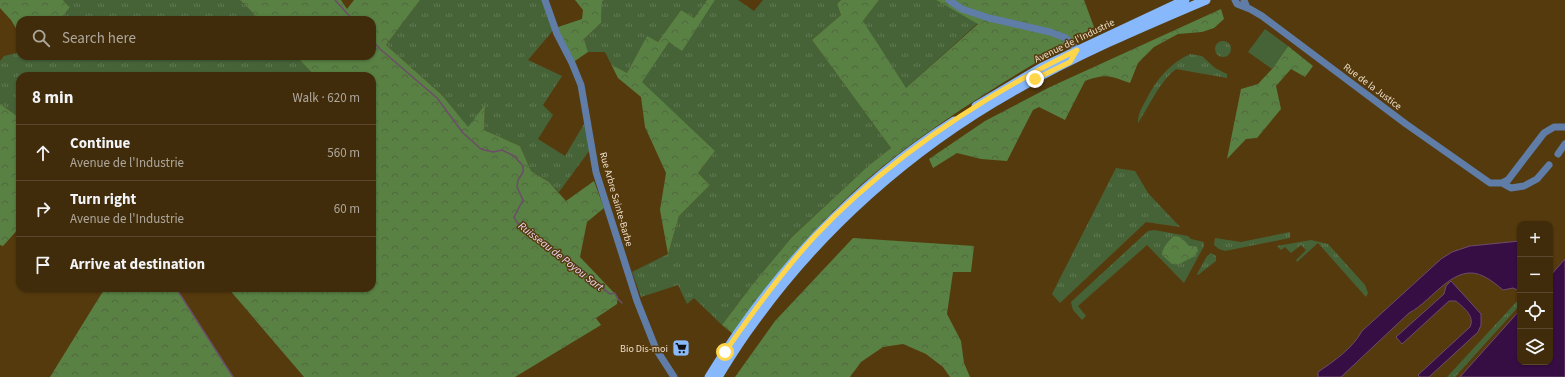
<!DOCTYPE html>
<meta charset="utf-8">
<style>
body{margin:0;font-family:"Source Sans 3",sans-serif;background:#473413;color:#f1f3f6}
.controls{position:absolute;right:12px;bottom:12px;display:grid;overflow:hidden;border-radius:8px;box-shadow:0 1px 3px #0004}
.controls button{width:36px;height:36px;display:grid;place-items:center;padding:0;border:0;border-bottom:1px solid #59482b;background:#402c0a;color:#f1f3f6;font:20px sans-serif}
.stop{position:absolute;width:12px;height:12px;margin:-9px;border:3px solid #ffd54a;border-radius:50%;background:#fff}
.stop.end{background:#ffd54a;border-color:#fff;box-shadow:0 1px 4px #0008}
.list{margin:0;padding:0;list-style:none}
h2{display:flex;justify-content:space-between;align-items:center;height:52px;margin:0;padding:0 16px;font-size:17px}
h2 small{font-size:13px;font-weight:400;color:#aea79c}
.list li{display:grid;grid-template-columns:26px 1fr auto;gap:12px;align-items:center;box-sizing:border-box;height:56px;padding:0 16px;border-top:1px solid #59482b}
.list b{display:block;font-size:15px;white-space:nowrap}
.list p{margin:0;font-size:13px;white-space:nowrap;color:#aea79c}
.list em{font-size:13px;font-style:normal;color:#aea79c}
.icon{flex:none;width:22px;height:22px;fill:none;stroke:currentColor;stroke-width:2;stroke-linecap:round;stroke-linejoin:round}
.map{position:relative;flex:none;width:1565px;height:377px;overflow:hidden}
.search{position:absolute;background:#402c0a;box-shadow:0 1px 3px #0004;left:16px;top:16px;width:360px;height:44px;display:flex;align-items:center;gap:10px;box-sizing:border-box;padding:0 14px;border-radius:12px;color:#aea79c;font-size:15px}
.panel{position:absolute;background:#402c0a;box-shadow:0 1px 3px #0004;left:16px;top:72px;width:360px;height:220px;border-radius:12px}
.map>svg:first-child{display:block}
.grass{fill:url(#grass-tufts)}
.forest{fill:url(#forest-crowns)}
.pitch{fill:#466338}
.water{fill:#370e44;stroke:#6e4c6b}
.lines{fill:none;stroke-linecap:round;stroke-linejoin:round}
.stream{stroke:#6e4c6b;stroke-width:1.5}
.minor{stroke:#5f7da7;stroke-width:7}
.major{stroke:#86b8fb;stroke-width:9}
.route{stroke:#ffd54a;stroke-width:5}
.labels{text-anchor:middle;stroke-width:3;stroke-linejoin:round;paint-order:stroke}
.street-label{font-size:10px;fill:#edddc7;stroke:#553a0e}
.poi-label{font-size:10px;fill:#edddc7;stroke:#553a0e;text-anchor:end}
.water-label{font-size:11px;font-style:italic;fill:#f2dafc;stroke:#553a0e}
</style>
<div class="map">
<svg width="1565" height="377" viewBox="0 0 1565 377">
<defs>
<pattern id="grass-tufts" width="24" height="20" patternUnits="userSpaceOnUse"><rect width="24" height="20" fill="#466338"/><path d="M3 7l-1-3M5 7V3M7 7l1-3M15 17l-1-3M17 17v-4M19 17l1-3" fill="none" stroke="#617953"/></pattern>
<pattern id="forest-crowns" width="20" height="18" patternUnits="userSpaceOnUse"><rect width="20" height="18" fill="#588143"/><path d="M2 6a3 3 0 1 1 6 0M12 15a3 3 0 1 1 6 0" fill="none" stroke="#516840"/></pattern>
</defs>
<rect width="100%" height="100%" fill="#553a0e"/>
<path class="grass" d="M63,0H240L260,20H60L70,7Z
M420,0H545L555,28L528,60L562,76L543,105L553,115L538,139L565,156L587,119L592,147L559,192L549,182L531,171L520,146L484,130L485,106L468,128L442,95L386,45Z
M604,0H707L694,18L681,10L658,42L647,37L627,73L611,64L605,52H588L584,39L601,23L602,2Z
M715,0H738L754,11L763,0H841L837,4L841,15L812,40L891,148L868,166L792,237L752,285L722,325L694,298L687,304L678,285L641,297L632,272L668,254L679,216L710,185L698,173L715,151L641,82L669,42L682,50Z
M879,0H936L978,23L905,89L863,21Z
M1215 49a8 8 0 1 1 16 0a8 8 0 1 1-16 0Z
M17,53L20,54V56H296L315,76H20V118L0,104V61L4,56Z
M1190,54L1202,56L1215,68L1227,74V78L1176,69C1159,82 1150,105 1138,123C1138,114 1141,109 1146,100C1156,80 1169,64 1190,54Z
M1116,168L1135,171L1148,193L1180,227L1146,222L1060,303L1052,294Z
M1154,230L1188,236L1191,239L1204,242V246L1184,283L1147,245L1078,306L1086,316L1082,320L1073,310L1071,302L1148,231Z
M1290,232V238L1225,251L1219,249L1214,245L1215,238L1241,242Z
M1311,240L1328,244L1365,285L1368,293L1366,297L1318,243L1297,262L1296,260L1306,250L1301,245L1291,253L1285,247L1281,250L1277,246Z
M1211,253L1216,256V261L1198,275L1197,274L1207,256Z
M1520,298V305L1455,377H1447Z"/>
<path class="forest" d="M0,0H63L70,7L60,20H20V35L11,20L0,8Z
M240,0H341L347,9L354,0H420L386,45L442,95L468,127L485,105L484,130L520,146L531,171L549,182L566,201L594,181L604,208L587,222L580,257L618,297L617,304L596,318L601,325L515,377H304L228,288H372V76H315L296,56H372V20H260Z
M575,0H604L602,2L601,23L584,39L588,52L572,63L555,28L582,19L583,10Z
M707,0H715L682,51L669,42L642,82L715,151L698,173L710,185L679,216L668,254L660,210L666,173L645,127L641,97L618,78L611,64L627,73L647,36L658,42L681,10L694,18Z
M841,0H879L863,21L906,88L978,24L936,0H1084L1094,27C1015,76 933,122 863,183C812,229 772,278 733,334L722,325L752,285L792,237L868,166L891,148L812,40L841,15L837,4Z
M1221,9L1224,19L1214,28L1202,32L1178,34L1154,47L1138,63L1130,83C1110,76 1106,73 1085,81L1065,120L1039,107L1033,110L1007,161L981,159L957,153L933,168L929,159L985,121L1050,87Z
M1288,46L1313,66L1305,77L1291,69L1276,86L1281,109L1257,138L1246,139L1227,159L1241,89L1258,84L1272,69Z
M0,104L20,118V227L3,246L0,245Z
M1174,236C1181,236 1185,241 1189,246H1197L1198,251L1193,257L1177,265L1172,264L1162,255C1162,248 1169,240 1174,236Z
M853,238L974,246L971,272H953L947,314L961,341L964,363L970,377H950L943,367L926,354L903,344L883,347L861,362L850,377H735L775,321Z
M105,288H176L233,377H50Z"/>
<path class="pitch" d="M1265,29L1288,46L1272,69L1248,52Z"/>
<path class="water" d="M1520,241V291L1513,288L1503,290C1497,285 1491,280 1485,277C1455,260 1433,301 1409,313L1341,377H1318V372C1334,361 1352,349 1362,331L1441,259L1452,252L1470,246Z
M1565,259V377H1460L1520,310V362H1550V276Z
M1451,281L1481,314V325L1478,332L1429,377H1420L1418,375L1470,327C1475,316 1464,308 1456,301H1449L1402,344L1396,337L1444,294L1446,286Z"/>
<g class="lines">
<path class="stream" d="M335,0L353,20
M372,40L380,49L437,98L463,133L481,149L493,152L502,150L514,156L523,166V172L518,180L517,187L523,200L514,217C519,230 544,242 555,250C574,263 591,279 610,294L615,293L617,298L622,303
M176,288L233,377"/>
<path class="minor" d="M545,0L557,34L572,63L581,85L596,172L637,301L656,349L674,377
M949,0L962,9L989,18L1050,32L1066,38L1077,50
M1235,0L1237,4L1250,9L1262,16L1406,124L1490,183H1502L1511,188L1524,186L1537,179L1549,165
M1244,0L1247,8
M1558,154L1565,144
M1502,183L1508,180L1544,133L1554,127H1565"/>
<path class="major" d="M976,106L1042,67L1185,0
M709,377C771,276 853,185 954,121
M718,377C729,359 740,341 753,324C820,230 911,149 1012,92C1074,56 1140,28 1206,0"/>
</g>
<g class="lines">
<path class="route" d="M725,352C752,313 781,273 814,237C888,159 980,98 1077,50L1070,62L1035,79"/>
</g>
<defs>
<g id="supermarket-square" transform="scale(0.9)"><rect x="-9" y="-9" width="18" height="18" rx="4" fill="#89bafc" stroke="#553a0e"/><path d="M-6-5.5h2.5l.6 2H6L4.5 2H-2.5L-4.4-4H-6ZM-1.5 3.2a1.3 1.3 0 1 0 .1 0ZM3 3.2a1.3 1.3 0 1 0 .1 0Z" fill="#111"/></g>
</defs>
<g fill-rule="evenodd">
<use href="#supermarket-square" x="681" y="348"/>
</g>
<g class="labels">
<g class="street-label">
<text transform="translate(1074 40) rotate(-26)" y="4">Avenue de l'Industrie</text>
<text transform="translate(1373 86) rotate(37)" y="4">Rue de la Justice</text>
<text transform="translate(617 199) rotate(74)" y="4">Rue Arbre Sainte-Barbe</text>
</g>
<g class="poi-label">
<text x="668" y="352">Bio Dis-moi</text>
</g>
<g class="water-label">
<text transform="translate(561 256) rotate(38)" y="4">Ruisseau de Poyou Sart</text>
</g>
</g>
</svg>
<div class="controls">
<button>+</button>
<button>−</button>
<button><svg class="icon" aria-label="locate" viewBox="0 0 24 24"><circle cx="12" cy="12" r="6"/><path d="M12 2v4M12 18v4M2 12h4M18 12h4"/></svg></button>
<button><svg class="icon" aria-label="layers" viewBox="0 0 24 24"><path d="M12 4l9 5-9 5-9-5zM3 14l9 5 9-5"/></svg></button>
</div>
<div class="stop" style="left:725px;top:352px"></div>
<div class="stop end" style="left:1035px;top:79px"></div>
<div class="search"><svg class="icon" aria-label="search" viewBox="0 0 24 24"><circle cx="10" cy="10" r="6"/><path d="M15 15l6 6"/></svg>Search here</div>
<section class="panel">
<h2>8 min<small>Walk · 620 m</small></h2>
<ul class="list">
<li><svg class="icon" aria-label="ahead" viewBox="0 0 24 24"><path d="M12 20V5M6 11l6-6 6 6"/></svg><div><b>Continue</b><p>Avenue de l'Industrie</p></div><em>560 m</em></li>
<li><svg class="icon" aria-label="right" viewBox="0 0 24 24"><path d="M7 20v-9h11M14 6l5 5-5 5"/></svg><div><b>Turn right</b><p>Avenue de l'Industrie</p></div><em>60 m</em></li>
<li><svg class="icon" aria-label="arrive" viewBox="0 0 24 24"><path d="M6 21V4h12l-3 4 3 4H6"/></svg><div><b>Arrive at destination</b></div></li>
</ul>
</section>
</div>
